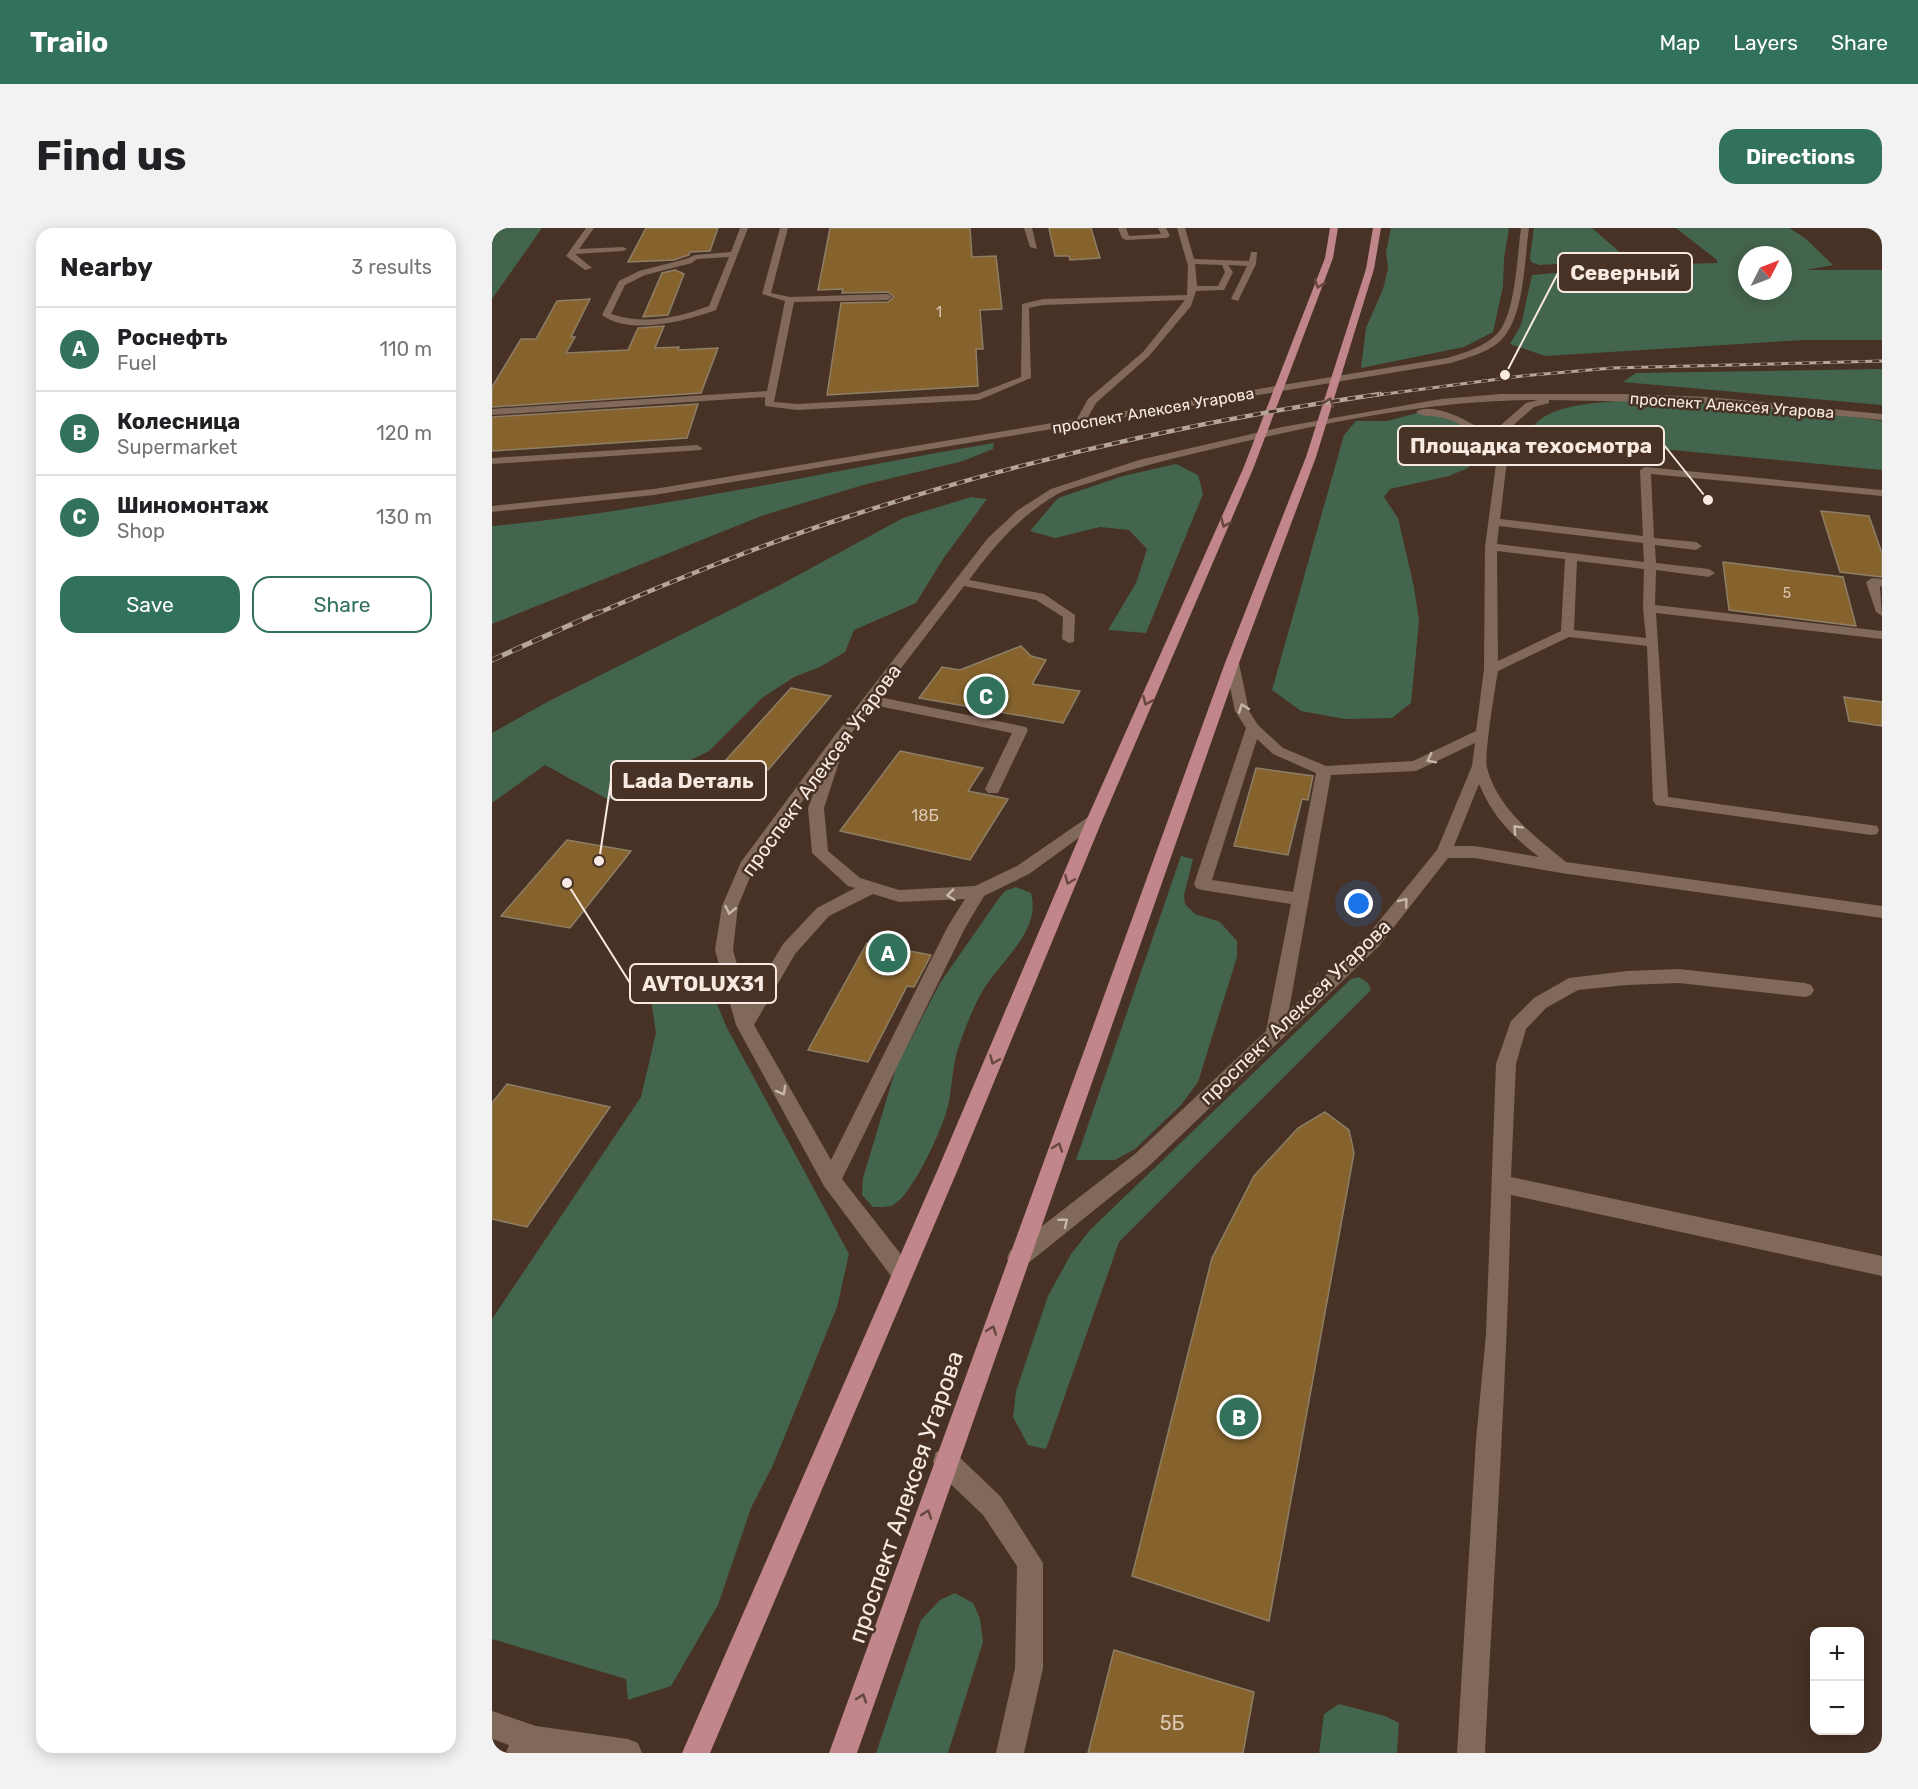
<!DOCTYPE html>
<meta charset="utf-8">
<style>
body{margin:0;font-family:Rubik,sans-serif;background:#f2f2f2;color:#202124}
.controls{position:absolute;right:18px;bottom:18px;display:grid;overflow:hidden;border-radius:12px;box-shadow:0 3px 15px #0003}
.controls button{width:54px;height:54px;display:grid;place-items:center;padding:0;border:0;border-bottom:2px solid #e0e0e0;background:#fff;color:#202124;font:30px sans-serif}
.compass{position:absolute;left:1246px;top:18px;width:54px;height:54px;border-radius:50%;background:#fff;box-shadow:0 3px 15px #0003;rotate:48deg}
.you{position:absolute;left:867px;top:676px;width:21px;height:21px;margin:-15px;border:4px solid #fff;border-radius:50%;background:#1a73e8;box-shadow:0 0 0 9px #1a73e833}
.badge{display:grid;place-items:center;width:39px;height:39px;border-radius:50%;background:#32725a;color:#fff;font-size:20px;font-weight:700}
.pin{position:absolute;translate:-50% -50%;border:3px solid #fff;box-shadow:0 2px 6px #0006}
.list{margin:0;padding:0;list-style:none}
h2{display:flex;justify-content:space-between;align-items:center;height:78px;margin:0;padding:0 24px;font-size:26px}
h2 small{font-size:20px;font-weight:400;color:#757577}
.list li{display:grid;grid-template-columns:39px 1fr auto;gap:18px;align-items:center;box-sizing:border-box;height:84px;padding:0 24px;border-top:2px solid #e0e0e0}
.list b{display:block;font-size:22px;white-space:nowrap}
.list p{margin:0;font-size:20px;white-space:nowrap;color:#757577}
.list em{font-size:20px;font-style:normal;color:#757577}
.actions{display:flex;gap:12px;padding:18px 24px}
.actions a{flex:1;padding:14px 0;border:2px solid #32725a;border-radius:18px;text-align:center;font-size:21px;color:#32725a}
.actions .main{background:#32725a;color:#fff}
.map{position:relative;flex:none;width:1390px;height:1525px;overflow:hidden;border-radius:18px}
header{display:flex;align-items:center;gap:36px;box-sizing:border-box;height:84px;padding:0 30px;background:#32725a;color:#fff}
header strong{font-size:28px}
nav{display:flex;gap:33px;margin-inline-start:auto;font-size:21px}
.intro{display:flex;align-items:center;justify-content:space-between;box-sizing:border-box;height:144px;padding:0 36px}
h1{margin:0;font-size:42px}
.button{padding:15px 27px;border-radius:18px;background:#32725a;color:#fff;font-size:21px;font-weight:700}
main{display:flex;gap:36px;padding:0 36px}
aside{flex:1;background:#fff;border-radius:18px;box-shadow:0 3px 15px #0003}
.map>svg:first-child{display:block}
.green{fill:#44654d;fill-rule:evenodd}
.building{fill:#86632d;stroke:#8d7e67;stroke-width:1.5}
.lines{fill:none;stroke-linecap:round;stroke-linejoin:round}
.minor{fill:#81695a;fill-rule:evenodd}
.major{fill:#c1868b;fill-rule:evenodd}
.rail-far2-casing{stroke:#b5a59b;stroke-width:3}
.rail-far1-casing{stroke:#b5a59b;stroke-width:4.5}
.rail-casing{stroke:#b5a59b;stroke-width:5}
.rail-far2{stroke:#473225;stroke-width:2;stroke-dasharray:7;stroke-linecap:butt}
.rail-far1{stroke:#473225;stroke-width:3;stroke-dasharray:8;stroke-linecap:butt}
.rail{stroke:#473225;stroke-width:4;stroke-dasharray:11;stroke-linecap:butt}
.oneway{stroke:#66473e}
.oneway2{stroke:#c8b6ac}
.labels{text-anchor:middle;stroke-width:5;stroke-linejoin:round;paint-order:stroke}
.far-number-label{font-size:14px;fill:#dcc8b5}
.far-street-label{font-size:16px;fill:#f8eae2;stroke:#473225}
.number-label{font-size:16px;fill:#dcc8b5}
.street-label{font-size:20px;fill:#f8eae2;stroke:#473225}
.near-number-label{font-size:20px;fill:#dcc8b5}
.near-street-label{font-size:24px;fill:#f8eae2;stroke:#473225}
.leader{fill:none;stroke:#f8eae2;stroke-width:2}
.callout-dot{fill:#f8eae2;stroke:#473225;stroke-width:2}
.callout{fill:#473225;stroke:#f8eae2;stroke-width:2}
.callout-label{font-size:21px;text-anchor:middle;font-weight:bold;fill:#f8eae2}
</style>
<header>
<strong>Trailo</strong>
<nav><a>Map</a><a>Layers</a><a>Share</a></nav>
</header>
<div class="intro"><h1>Find us</h1><a class="button">Directions</a></div>
<main>
<aside>
<h2>Nearby<small>3 results</small></h2>
<ul class="list">
<li><span class="badge">A</span><div><b>Роснефть</b><p>Fuel</p></div><em>110 m</em></li>
<li><span class="badge">B</span><div><b>Колесница</b><p>Supermarket</p></div><em>120 m</em></li>
<li><span class="badge">C</span><div><b>Шиномонтаж</b><p>Shop</p></div><em>130 m</em></li>
</ul>
<div class="actions"><a class="main">Save</a><a>Share</a></div>
</aside>
<div class="map">
<svg width="1390" height="1525" viewBox="0 0 1390 1525">
<rect width="100%" height="100%" fill="#473225"/>
<path class="green" d="M0,0H50L0,71Z
M899,0H1017L1012,30L1011,58L1001,104L972,119L869,140L874,100L891,61L896,41L894,24Z
M1042,0H1100L1131,27L1128,32L1121,33L1047,37L1039,34L1038,29Z
M1184,0H1297L1313,10L1341,37L1314,42H1390V112H1312L1053,128L1018,116L1029,97L1040,47L1154,37L1225,35V32ZM1255,27H1291V63H1255Z
M1390,141V177L1131,154L1144,145Z
M1153,171H1189L1254,180L1333,185L1390,193V242L1034,208C1038,204 1042,197 1046,193C1070,173 1123,174 1153,171Z
M929,184C963,192 974,191 988,226L976,240L957,248L898,261L892,269L906,290L922,359L927,393L919,475L900,490L853,491L809,483L780,462L852,207L864,193H895Z
M502,215L501,221L471,233L371,257L272,287L0,396V298C169,282 335,243 502,215Z
M684,236L706,247L711,266L654,405L616,402L644,355L655,321L637,302L608,299L563,310L538,303L566,270L631,248Z
M479,269L495,271L451,331L424,375L362,402L353,424L328,439L302,449L270,470L217,523L117,572L53,537L0,575V505L57,473L288,357L411,290Z
M689,628L701,631L692,667L693,676L703,686L728,694L745,713V729L706,854L689,877L643,921L623,932H584Z
M524,659L539,665C550,703 507,734 490,764C481,780 473,800 467,818C459,839 461,864 454,885C448,905 418,972 399,978C394,979 387,979 381,979L370,967L371,950L404,840L448,755L505,673L513,663Z
M201,740L214,749L234,798L357,1026L345,1079L281,1237L259,1280L226,1377L179,1458L136,1472L134,1451L0,1411V1091L149,869L164,805L157,758Z
M867,749L876,755L879,762L627,1014L554,1221L536,1217L521,1189L524,1163L556,1068L579,1026L598,1002L859,751Z
M463,1365L481,1375L488,1391L491,1414L456,1525H384L429,1392L448,1372Z
M847,1476L893,1488L907,1495L905,1525H827L832,1486Z"/>
<path class="building" d="M154,0H226L218,23L198,24L197,27L182,32L136,34Z
M338,0H478L480,29L504,28L510,81L488,82L491,121H484L486,158L335,167L349,75L396,74L402,69L396,64L350,65L351,61L326,62Z
M557,0H599L608,30L578,32L577,28H563Z
M183,42L192,46L176,87L151,89L170,45Z
M98,71L79,109H83L74,125L136,122L146,100L172,98L163,120L187,119L186,122L226,120L209,165L0,179V159L29,111H44L65,73Z
M206,176L195,210L0,223V189Z
M1329,283L1377,288L1390,325V349L1348,344Z
M1231,334L1351,349L1364,398L1237,382Z
M529,418L539,428L554,432L540,456L588,463L571,495L427,470L450,439L468,442Z
M299,460L339,468L276,542L233,533Z
M1352,469L1390,474V498L1357,493Z
M408,523L491,540L476,563L516,571L478,632L348,603Z
M764,540L821,548L816,572L810,571L796,627L742,618Z
M75,612L139,623L78,700L9,688Z
M375,715L439,727L422,759L415,758L376,834L316,822Z
M15,856L118,879L35,999L0,991V875Z
M833,884L857,902L862,925L777,1393L640,1348L720,1030L762,948L806,900Z
M622,1422L762,1464L751,1525H596Z"/>
<g class="lines">
<path class="minor" d="M94,0H102L87,21L131,19L135,21L131,23L83,26L100,40L93,42L74,28Z
M248,0H256L224,82C193,93 139,108 110,87L127,53L147,43L194,31L203,27L239,24ZM237,29L217,78C185,90 152,97 119,86L133,57L153,47L200,35L205,31Z
M288,0H296L279,65L298,69L396,66L400,69L396,72L302,74L282,174L305,176L485,166L529,149L530,76L551,71L695,67L696,38L685,0H693L702,31L757,33L759,24H765L764,36L746,73L739,71L755,38L736,37L741,44L732,62L704,63L699,78L657,128L604,175L596,189L955,130C972,125 992,119 1005,106C1024,86 1025,27 1029,0H1037C1032,32 1033,93 1006,115C993,125 975,130 959,135L162,267L0,284V278L162,261L585,191L596,171L651,124L693,72L551,77L537,80L539,150L487,172L305,182L273,178V169L0,187V181L275,163L293,73L270,66ZM703,36L730,37L733,44L726,58H705Z
M532,0H540L545,21L538,19Z
M626,0H634L637,8L669,6L666,0H674L678,8L674,10L634,12L630,10Z
M1009,166H1140L1218,169L1390,186V192L1218,175L1057,172V175L1042,179L1019,199L1008,291L1151,308L1148,242L1153,239L1390,262V268L1159,246L1162,310L1204,314L1210,318L1204,322L1163,317L1164,335L1217,341L1223,345L1217,349L1164,342L1163,377L1390,403V411L1164,385L1176,569L1379,597L1385,598L1387,602L1385,606L1379,607L1164,577L1161,573L1155,418L1077,409L1006,443C1003,461 992,526 995,540C1006,581 1042,608 1074,634L1390,678V690L1069,645L983,630H956L887,718L657,938L534,1037L526,1040L518,1037L515,1030L518,1023L643,926L774,803L799,676L710,662L704,660L702,656L754,500L743,483L733,435L740,431L747,435L757,483L766,497L791,520L834,538L921,533L984,503L992,441L993,319L1005,229C994,214 970,194 952,190C942,187 932,190 924,184C942,171 995,201 1006,216L1010,196L1034,175L1046,172C930,172 816,199 704,225C669,233 636,242 603,253C590,258 576,260 564,267C527,289 502,318 477,352L552,366L583,387L582,414L577,415L570,411L571,389L544,372L472,358L387,469L534,499L536,502L506,565H496L493,561L520,505L381,477L345,524L349,528L332,580L336,623L368,650L407,662L483,658L525,638L596,589H608L610,593L537,646L492,668L473,700L350,951L418,1038L421,1045L418,1052L410,1055L402,1052L332,958L244,797L223,722L230,678L249,634L343,507L496,310L526,282L559,261L647,232L790,199L949,171ZM1007,298L1151,315L1152,334L1005,316ZM1005,323L1073,331L1069,403L1006,433ZM1085,333L1152,341L1151,380L1154,410L1082,402ZM765,511L781,526L824,545L801,664L720,652ZM983,515L980,538L945,622L875,708L797,782L839,547L924,543ZM327,550L316,580L320,625L356,658L363,660L325,680L291,716L256,775L241,722L246,678L262,640ZM987,556C1000,588 1020,608 1047,629L983,618H962ZM381,666L407,674L473,671L456,698L339,932L262,797L303,726L337,688Z
M205,217L210,220L209,222L0,236V230Z
M1380,350L1390,351V359L1388,358L1390,388L1384,384L1374,354Z
M1187,741L1313,755L1319,757L1322,762L1319,767L1313,769L1187,755L1135,757L1086,762L1054,780L1034,801L1024,836L1019,949L1390,1028V1048L1019,967C1015,1153 1002,1339 993,1525H965L984,1212L994,1106L1004,836L1019,793L1042,770L1077,750L1135,743Z
M453,1221L462,1224L509,1269L551,1335V1440L532,1525H504L523,1440L525,1338L491,1287L444,1242L441,1233L444,1224Z
M0,1483L44,1498L136,1511L146,1515L150,1525H14L17,1517L0,1511Z"/>
<path class="major" d="M838,0H846L841,30L761,241L610,593L466,941L218,1525H190L446,941L594,593L751,241L833,30Z
M881,0H889L882,41L824,229L747,435L365,1525H337L733,435L814,229L874,41Z"/>
<g class="rail-far2-casing">
<path id="rail-far2" d="M878,168L1030,148L1120,140L1390,133"/>
</g>
<g class="rail-far1-casing">
<path id="rail-far1" d="M104,386C187,350 271,316 358,288C529,232 710,192 888,166"/>
</g>
<g class="rail-casing">
<path id="rail" d="M0,432L107,384"/>
</g>
<use href="#rail-far2" class="rail-far2"/>
<use href="#rail-far1" class="rail-far1"/>
<use href="#rail" class="rail"/>
</g>
<defs><path id="oneway-chevron" d="M-2-3.5L2.5 0L-2 3.5" fill="none" stroke-width="1.6" stroke-linecap="round" stroke-linejoin="round" transform="scale(1.5)"/></defs>
<g class="oneway">
<use href="#oneway-chevron" transform="translate(827 56) rotate(110)"/>
<use href="#oneway-chevron" transform="translate(837 174) rotate(-71)"/>
<use href="#oneway-chevron" transform="translate(733 295) rotate(114)"/>
<use href="#oneway-chevron" transform="translate(655 473) rotate(114)"/>
<use href="#oneway-chevron" transform="translate(577 652) rotate(113)"/>
<use href="#oneway-chevron" transform="translate(502 832) rotate(113)"/>
<use href="#oneway-chevron" transform="translate(566 919) rotate(-70)"/>
<use href="#oneway-chevron" transform="translate(500 1102) rotate(-70)"/>
<use href="#oneway-chevron" transform="translate(435 1286) rotate(-71)"/>
<use href="#oneway-chevron" transform="translate(370 1470) rotate(-71)"/>
</g>
<g class="oneway2">
<use href="#oneway-chevron" transform="translate(751 480) rotate(-110)"/>
<use href="#oneway-chevron" transform="translate(939 531) rotate(153)"/>
<use href="#oneway-chevron" transform="translate(1025 601) rotate(-133)"/>
<use href="#oneway-chevron" transform="translate(459 667) rotate(174)"/>
<use href="#oneway-chevron" transform="translate(912 674) rotate(-51)"/>
<use href="#oneway-chevron" transform="translate(238 682) rotate(103)"/>
<use href="#oneway-chevron" transform="translate(290 863) rotate(61)"/>
<use href="#oneway-chevron" transform="translate(572 994) rotate(-38)"/>
</g>
<g class="labels">
<g class="far-number-label">
<text x="447" y="89">1</text>
<text x="1295" y="370">5</text>
</g>
<g class="far-street-label">
<text transform="translate(1240 177) rotate(4)" y="6">проспект Алексея Угарова</text>
<text transform="translate(661 182) rotate(-10)" y="6">проспект Алексея Угарова</text>
</g>
<g class="number-label">
<text x="433" y="593">18Б</text>
</g>
<g class="street-label">
<text transform="translate(329 542) rotate(-54)" y="7">проспект Алексея Угарова</text>
<text transform="translate(803 784) rotate(-44)" y="7">проспект Алексея Угарова</text>
</g>
<g class="near-number-label">
<text x="680" y="1502">5Б</text>
</g>
<g class="near-street-label">
<text transform="translate(414 1269) rotate(-71)" y="8">проспект Алексея Угарова</text>
</g>
</g>
<path class="leader" d="M1013 147L1066 45M1216 272L1172 217M107 633L119 553M75 655L138 755"/>
<g class="callout-dot">
<circle cx="1013" cy="147" r="6"/>
<circle cx="1216" cy="272" r="6"/>
<circle cx="107" cy="633" r="6"/>
<circle cx="75" cy="655" r="6"/>
</g>
<g class="callout">
<rect x="1066" y="25" width="134" height="39" rx="6"/>
<rect x="906" y="198" width="266" height="39" rx="6"/>
<rect x="119" y="533" width="155" height="39" rx="6"/>
<rect x="138" y="736" width="146" height="39" rx="6"/>
</g>
<g class="callout-label">
<text x="1133" y="52">Северный</text>
<text x="1039" y="225">Площадка техосмотра</text>
<text x="196" y="560">Lada Dеталь</text>
<text x="211" y="763">AVTOLUX31</text>
</g>
</svg>
<div class="controls">
<button>+</button>
<button>−</button>
</div>
<svg class="compass" viewBox="-18 -18 36 36"><path d="M0-13l5 13h-10z" fill="#e53935"/><path d="M0 13l5-13h-10z" fill="#757577"/></svg>
<div class="you"></div>
<div class="pin badge" style="left:396px;top:725px">A</div>
<div class="pin badge" style="left:747px;top:1189px">B</div>
<div class="pin badge" style="left:494px;top:468px">C</div>
</div>
</main>
